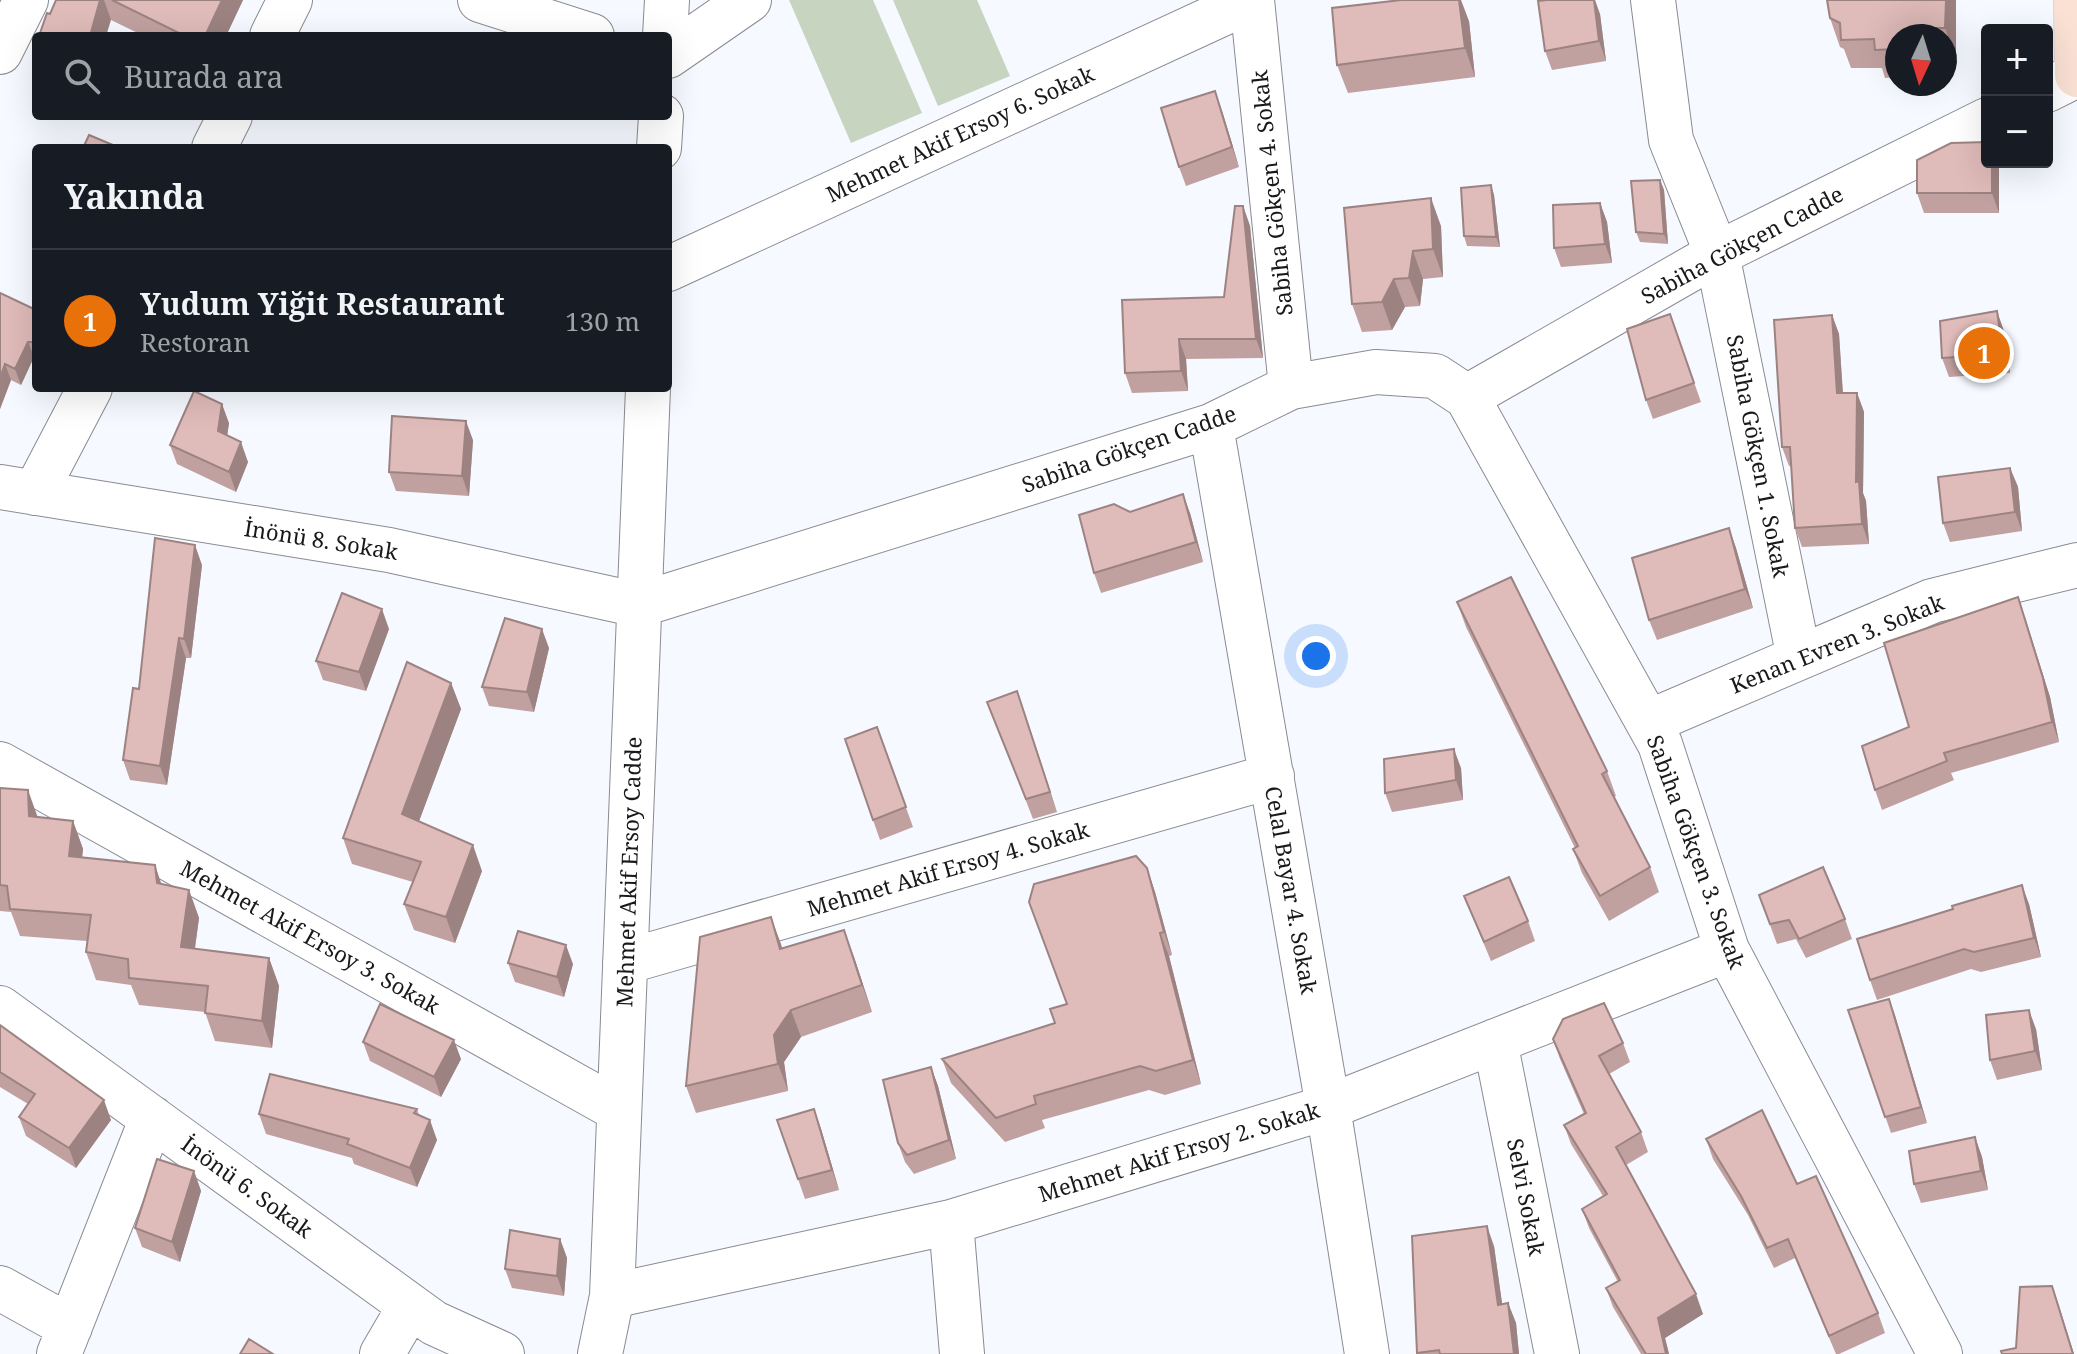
<!DOCTYPE html>
<html lang="tr">
<meta charset="utf-8">
<style>
body{margin:0;font-family:"Noto Serif",serif;background:#242831;color:#f1f3f6}
.controls{position:absolute;right:24px;top:24px;display:grid;overflow:hidden;border-radius:8px;box-shadow:0 8px 32px #0002}
.controls button{width:72px;height:72px;display:grid;place-items:center;padding:0;border:0;border-bottom:2px solid #363941;background:#171b24;color:#f1f3f6;font:40px sans-serif}
.compass{position:absolute;left:1885px;top:24px;width:72px;height:72px;border-radius:50%;background:#171b24;box-shadow:0 8px 32px #0002;rotate:184deg}
.you{position:absolute;left:1316px;top:656px;width:28px;height:28px;margin:-20px;border:6px solid #fff;border-radius:50%;background:#1a73e8;box-shadow:0 0 0 12px #1a73e833}
.badge{display:grid;place-items:center;width:52px;height:52px;border-radius:50%;background:#0f766e;color:#fff;font-size:26px;font-weight:700}
.pin{position:absolute;translate:-50% -50%;border:4px solid #fff;box-shadow:0 2px 8px #0006}
.list{margin:0;padding:0;list-style:none}
h2{display:flex;justify-content:space-between;align-items:center;height:104px;margin:0;padding:0 32px;font-size:34px}
h2 small{font-size:26px;font-weight:400;color:#9ea1a6}
.list li{display:grid;grid-template-columns:52px 1fr auto;gap:24px;align-items:center;box-sizing:border-box;height:144px;padding:0 32px;border-top:2px solid #363941}
.list b{display:block;font-size:30px;white-space:nowrap}
.list p{margin:0;font-size:26px;white-space:nowrap;color:#9ea1a6}
.list em{font-size:26px;font-style:normal;color:#9ea1a6}
.icon{flex:none;width:44px;height:44px;fill:none;stroke:currentColor;stroke-width:2;stroke-linecap:round;stroke-linejoin:round}
.map{position:relative;flex:none;width:2077px;height:1354px;overflow:hidden}
.search{position:absolute;background:#171b24;box-shadow:0 8px 32px #0002;left:32px;top:32px;width:640px;height:88px;display:flex;align-items:center;gap:20px;box-sizing:border-box;padding:0 28px;border-radius:8px;color:#9ea1a6;font-size:30px}
.panel{position:absolute;background:#171b24;box-shadow:0 8px 32px #0002;left:32px;top:144px;width:640px;height:248px;border-radius:8px}
.map>svg:first-child{display:block}
.green{fill:#c7d4bf}
.lines{fill:none;stroke-linecap:round;stroke-linejoin:round}
.minor-casing{stroke:#898b91;stroke-width:46}
.major-casing{stroke:#d6d6d6;stroke-width:46}
.minor{stroke:#fff;stroke-width:44}
.major{stroke:#fae1d4;stroke-width:44}
.wall{fill:#c0a19f}
.shaded-wall{fill:#9c8382}
.building{fill:#dfbbb9;stroke:#9c8382;stroke-width:2}
.labels{text-anchor:middle;stroke-width:6;stroke-linejoin:round;paint-order:stroke}
.street-label{font-size:22px;fill:#19191c;stroke:#fff}
</style>
<div class="map">
<svg width="2077" height="1354" viewBox="0 0 2077 1354">
<rect width="100%" height="100%" fill="#f6f9ff"/>
<path class="green" d="M789,0H873L922,113L851,143Z
M893,0H977L1010,76L938,106Z"/>
<g class="lines">
<g class="minor-casing">
<path id="minor" d="M480,0L592,36
M1653,0L1671,140L1717,254L1799,658
M272,36L290,0
M665,36L667,0
M0,52L26,0
M668,56L749,0
M2047,90L2077,75
M214,148L230,116
M659,148L661,116
M668,269L1252,0L1291,387
M1467,397L1660,744L1727,950L1940,1354
M1211,426L1328,1107L1367,1354
M0,487L389,550L639,605L1211,426L1291,387L1376,372L1435,376L1467,397L1717,254L1987,120
M35,493L90,388
M1649,722L1932,601L2077,565
M0,764L619,1110
M625,962L1272,776
M0,1008L434,1323L502,1354
M1495,1041L1557,1354
M951,1222L962,1354
M0,1288L70,1327
M612,1296L951,1222L1328,1107L1727,950
M59,1354L152,1118
M382,1354L410,1306
M600,1354L612,1296L648,388"/>
</g>
<g class="major-casing">
<path id="major" d="M2076,0L2077,75"/>
</g>
<use href="#minor" class="minor"/>
<use href="#major" class="major"/>
</g>
<path class="wall" d="M56,0H243L226,36H144L111,20L50,14Z
M1956,0V57H1945V36H1897V77L1885,78L1882,68H1851L1844,49L1840,47L1830,18Z
M1600,14L1606,61L1552,70L1545,51Z
M1469,21L1475,77L1348,93L1337,65Z
M1222,111L1239,167L1186,186L1179,167Z
M1987,142L1999,213H1924L1917,193Z
M1660,180L1664,190L1668,244L1640,242L1636,232Z
M1491,185L1494,195L1500,247L1467,246L1464,236Z
M1600,203L1607,222L1612,263L1561,267L1554,248Z
M1243,206L1250,226L1263,358L1186,359L1188,391L1132,393L1125,373L1224,297Z
M1441,226L1443,277L1423,279L1420,306L1405,307L1392,330L1362,332L1352,304Z
M0,293L36,310V357H34L21,385L11,380L0,409Z
M1670,314L1701,402L1653,419L1646,400Z
M1832,315L1839,334L1843,393H1857L1864,412L1863,493L1866,501L1869,544L1802,547L1795,528L1791,466H1789L1782,447Z
M2004,331L2010,373L1949,377L1942,358Z
M229,423L227,436L248,462L236,492L177,464L170,445Z
M473,440L469,496L396,491L389,472Z
M2010,468L2018,487L2022,531L1950,542L1943,523Z
M1190,513L1203,562L1101,593L1094,573Z
M1729,528L1736,548L1753,608L1657,640L1649,620Z
M202,565L191,658H186L167,785L130,780L123,760L139,689Z
M1457,602L1607,771L1616,796L1614,797L1650,867L1659,892L1609,921L1582,873L1573,849L1575,848L1466,627Z
M2025,617L2050,697L2059,742L1951,773L1954,780L1882,810L1875,790L1909,727Z
M389,629L366,691L323,680L316,661Z
M549,648L534,712L489,706L482,687Z
M451,683L461,709L419,821L482,871L455,943L414,930L404,904L413,882L352,864L343,838Z
M1024,711L1057,812L1033,819L995,721Z
M877,727L913,827L880,840L845,739Z
M1461,768L1463,800L1392,812L1385,793Z
M0,788L38,817L73,821L83,849L82,858L155,865L161,884L189,890L199,918L195,949L269,958L279,986L272,1048L215,1041L205,1012L139,1005L131,985L96,980L86,952L87,941L20,936L11,912L0,911Z
M1147,868L1155,892L1172,955L1169,956L1201,1084L1165,1095L1149,1090L1042,1120L1045,1128L1005,1142L951,1083L942,1059L1055,1023Z
M1759,895L1845,919L1852,939L1806,958L1796,939L1777,944Z
M1464,896L1528,921L1535,941L1491,961Z
M2029,904L2041,957L1981,972L1971,969L1877,1000L1870,980Z
M782,948L854,957L872,1012L801,1037L784,1062L788,1091L696,1113L686,1086Z
M508,963L573,964L564,997L515,982Z
M1889,999L1927,1123L1891,1133L1848,1010Z
M0,1025L111,1120L76,1168L26,1136L19,1117L28,1104L0,1087Z
M2036,1029L2042,1070L1997,1080L1990,1060Z
M1553,1039L1623,1043L1630,1062L1609,1074L1641,1132L1648,1152L1626,1165L1703,1314L1665,1338L1669,1354H1641L1613,1307L1606,1288L1618,1282L1589,1228L1582,1209L1603,1196L1571,1144L1564,1125L1584,1114L1560,1059Z
M363,1042L461,1059L441,1097L370,1061Z
M931,1067L938,1086L956,1159L914,1174L905,1162L898,1143Z
M417,1109L419,1115L437,1140L417,1187L354,1164L352,1158L266,1134L259,1114Z
M814,1109L821,1129L839,1190L805,1199L798,1179Z
M1975,1137L1982,1157L1988,1190L1921,1203L1914,1184Z
M1706,1139L1797,1184L1878,1313L1885,1333L1839,1354H1836L1795,1258L1774,1268L1748,1215L1713,1159Z
M194,1171L201,1191L180,1262L142,1247L135,1228Z
M1412,1236L1494,1246L1502,1304L1508,1303L1516,1323L1519,1354H1417Z
M560,1239L567,1258L564,1296L512,1288L505,1269Z"/>
<path class="shaded-wall" d="M100,0H104L111,20L106,36H90Z
M222,0H243L226,36H205Z
M1459,0H1461L1469,21L1475,77L1465,48Z
M1594,0H1595L1600,14L1606,61L1599,41Z
M1946,0H1956V57L1945,28Z
M1215,91L1222,111L1239,167L1232,147Z
M1992,162H1999V213L1992,193Z
M1660,180L1664,190L1668,244L1664,234Z
M1491,185L1494,195L1500,247L1496,237Z
M1431,198L1441,226L1443,277L1433,249Z
M1600,203L1607,222L1612,263L1605,244Z
M1243,206L1250,226L1263,358L1256,339Z
M1413,251L1423,279L1420,306L1409,278Z
M1394,279L1405,307L1392,330L1382,302Z
M1997,311L2004,331L2010,373L2003,354Z
M1832,315L1839,334L1844,413L1837,393Z
M1179,339L1186,359L1188,391L1181,371Z
M28,342L34,357L21,385L15,369Z
M5,364L11,380L0,409V378Z
M1857,393L1864,412L1863,493L1866,501L1869,544L1862,524L1856,482Z
M222,404L229,423L225,450L218,431Z
M466,421L473,440L469,496L462,476Z
M241,442L248,462L236,492L229,472Z
M2010,468L2018,487L2022,531L2015,512Z
M1183,494L1190,513L1203,562L1196,542Z
M1729,528L1736,548L1753,608L1745,589Z
M195,545L202,565L191,658L184,639Z
M2018,597L2050,697L2059,742L2052,722Z
M382,609L389,629L366,691L359,672Z
M542,629L549,648L534,712L527,692Z
M179,638L186,658L167,785L160,766Z
M451,683L461,709L412,840L402,814Z
M1017,691L1024,711L1057,812L1050,792Z
M1454,749L1461,768L1463,800L1456,780Z
M28,790L38,818L29,816Z
M73,821L83,849L79,884L69,856Z
M473,845L482,871L455,943L446,917Z
M155,865L164,892L157,883Z
M1147,868L1155,892L1172,955L1164,932Z
M2022,885L2029,904L2041,957L2034,938Z
M189,890L199,918L191,975L181,947Z
M771,917L781,944L790,976L780,949Z
M844,930L854,957L872,1012L862,985Z
M1160,933L1169,956L1201,1084L1193,1060Z
M566,945L573,964L564,997L557,977Z
M269,958L279,986L272,1048L262,1021Z
M1889,999L1895,1015L1927,1123L1921,1107Z
M791,1010L801,1037L784,1062L788,1091L778,1064L774,1035Z
M2029,1010L2036,1029L2042,1070L2035,1051Z
M454,1040L461,1059L441,1097L434,1077Z
M931,1067L938,1086L956,1159L949,1140Z
M104,1100L111,1120L76,1168L69,1148Z
M814,1109L821,1129L839,1190L832,1170Z
M430,1120L437,1140L417,1187L410,1168Z
M1975,1137L1982,1157L1988,1190L1981,1171Z
M194,1171L201,1191L180,1262L172,1242Z
M1487,1226L1494,1246L1505,1324L1498,1305Z
M560,1239L567,1258L564,1296L557,1276Z
M2052,1286L2058,1303L2074,1354H2073Z
M1696,1294L1703,1314L1665,1338L1669,1354H1666L1658,1318Z
M1508,1303L1516,1323L1519,1354H1514Z"/>
<path class="building" d="M56,0H100L90,36H39L47,13L50,14Z
M112,0H222L205,36H185Z
M1401,0H1459L1465,48L1337,65L1332,8Z
M1547,0H1594L1599,41L1545,51L1538,1Z
M1827,0H1946L1945,28H1918L1916,36H1897V49L1875,50L1874,39L1841,40L1840,23L1830,18Z
M1215,91L1232,147L1179,167L1161,108Z
M89,135L120,148H83Z
M1987,142V162H1992V193H1917V160L1951,143Z
M1660,180L1664,234L1636,232L1631,181Z
M1491,185L1496,237L1464,236L1461,188Z
M1431,198L1433,249L1413,251L1409,278L1394,279L1382,302L1352,304L1344,208Z
M1600,203L1605,244L1554,248L1553,205Z
M1235,206H1243L1256,339H1179L1181,371L1125,373L1122,300L1224,297Z
M0,293L36,310V342H28L15,369L5,364L0,378Z
M1997,311L2003,354L1942,358L1940,321Z
M1670,314L1694,383L1646,400L1627,329Z
M1832,315L1837,393H1857L1856,482L1859,481L1862,524L1795,528L1790,447H1782L1774,320Z
M194,391L222,404L218,431L241,442L229,472L170,445Z
M392,416L466,421L462,476L389,472Z
M2010,468L2015,512L1943,523L1938,477Z
M1183,494L1196,542L1094,573L1079,515L1114,504L1130,512Z
M1729,528L1745,589L1649,620L1632,558Z
M155,538L195,545L184,639L179,638L160,766L123,760L133,688L139,689Z
M1511,577L1607,771L1602,774L1650,867L1600,896L1573,849L1578,846L1457,602Z
M342,593L382,609L359,672L316,661Z
M2018,597L2043,678L2052,722L1944,753L1947,761L1875,790L1862,746L1909,727L1884,643Z
M505,618L542,629L527,692L482,687Z
M407,662L451,683L402,814L473,845L446,917L404,904L421,862L343,838Z
M1017,691L1050,792L1026,799L987,702Z
M877,727L906,807L873,820L845,739Z
M1454,749L1456,780L1385,793L1384,759Z
M0,788L28,790L29,816L73,821L69,856L155,865L157,883L189,890L181,947L269,958L262,1021L205,1013L208,986L129,978L128,959L86,952L91,915L10,909L7,886L0,885Z
M1136,856L1147,868L1164,932L1160,933L1193,1060L1156,1071L1140,1066L1034,1096L1036,1104L996,1118L942,1059L1055,1023L1050,1009L1067,1004L1029,902L1034,884Z
M1823,867L1845,919L1799,939L1789,920L1770,924L1759,895Z
M1509,877L1528,921L1484,942L1464,896Z
M2022,885L2034,938L1974,952L1964,949L1870,980L1857,939L1953,909L1952,906Z
M771,917L780,949L844,930L862,985L791,1010L774,1035L778,1064L686,1086L700,937Z
M518,931L566,945L557,977L508,963Z
M1889,999L1921,1107L1885,1117L1848,1010Z
M1604,1003L1623,1043L1599,1056L1641,1132L1616,1147L1696,1294L1658,1318L1666,1354H1646L1606,1288L1620,1280L1582,1209L1607,1194L1564,1125L1586,1113L1553,1039L1563,1019Z
M380,1004L454,1040L434,1077L363,1042Z
M2029,1010L2035,1051L1990,1060L1986,1015Z
M0,1025L104,1100L69,1148L19,1117L35,1094L0,1072Z
M931,1067L949,1140L907,1155L898,1143L883,1080Z
M270,1074L417,1109L414,1113L430,1120L410,1168L347,1144L349,1139L259,1114Z
M814,1109L832,1170L798,1179L777,1120Z
M1762,1110L1797,1184L1816,1176L1878,1313L1829,1336L1788,1239L1767,1248L1741,1196L1706,1139Z
M1975,1137L1981,1171L1914,1184L1909,1151Z
M157,1159L194,1171L172,1242L135,1228Z
M1487,1226L1498,1305L1508,1303L1514,1354H1440L1439,1350L1417,1353L1412,1236Z
M510,1230L560,1239L557,1276L505,1269Z
M2052,1286L2073,1354H2002L2001,1351L2016,1348L2020,1287Z
M249,1339L273,1354H240Z"/>
<g class="labels">
<g class="street-label">
<text transform="translate(960 134) rotate(-25)" y="8">Mehmet Akif Ersoy 6. Sokak</text>
<text transform="translate(1272 193) rotate(-96)" y="8">Sabiha Gökçen 4. Sokak</text>
<text transform="translate(1742 245) rotate(-28)" y="8">Sabiha Gökçen Cadde</text>
<text transform="translate(1129 449) rotate(-19)" y="8">Sabiha Gökçen Cadde</text>
<text transform="translate(1758 456) rotate(79)" y="8">Sabiha Gökçen 1. Sokak</text>
<text transform="translate(321 540) rotate(9)" y="8">İnönü 8. Sokak</text>
<text transform="translate(1837 644) rotate(-22)" y="8">Kenan Evren 3. Sokak</text>
<text transform="translate(1696 852) rotate(70)" y="8">Sabiha Gökçen 3. Sokak</text>
<text transform="translate(948 869) rotate(-16)" y="8">Mehmet Akif Ersoy 4. Sokak</text>
<text transform="translate(629 872) rotate(-88)" y="8">Mehmet Akif Ersoy Cadde</text>
<text transform="translate(1291 890) rotate(80)" y="8">Celal Bayar 4. Sokak</text>
<text transform="translate(310 937) rotate(29)" y="8">Mehmet Akif Ersoy 3. Sokak</text>
<text transform="translate(1179 1152) rotate(-17)" y="8">Mehmet Akif Ersoy 2. Sokak</text>
<text transform="translate(247 1187) rotate(36)" y="8">İnönü 6. Sokak</text>
<text transform="translate(1526 1197) rotate(79)" y="8">Selvi Sokak</text>
</g>
</g>
</svg>
<div class="controls">
<button>+</button>
<button>−</button>
</div>
<svg class="compass" viewBox="-18 -18 36 36"><path d="M0-13l5 13h-10z" fill="#e53935"/><path d="M0 13l5-13h-10z" fill="#9ea1a6"/></svg>
<div class="you"></div>
<div class="pin badge" style="left:1984px;top:353px;background:#e8710a">1</div>
<div class="search"><svg class="icon" aria-label="search" viewBox="0 0 24 24"><circle cx="10" cy="10" r="6"/><path d="M15 15l6 6"/></svg>Burada ara</div>
<section class="panel">
<h2>Yakında<small></small></h2>
<ul class="list">
<li><span class="badge" style="background:#e8710a">1</span><div><b>Yudum Yiğit Restaurant</b><p>Restoran</p></div><em>130 m</em></li>
</ul>
</section>
</div>
